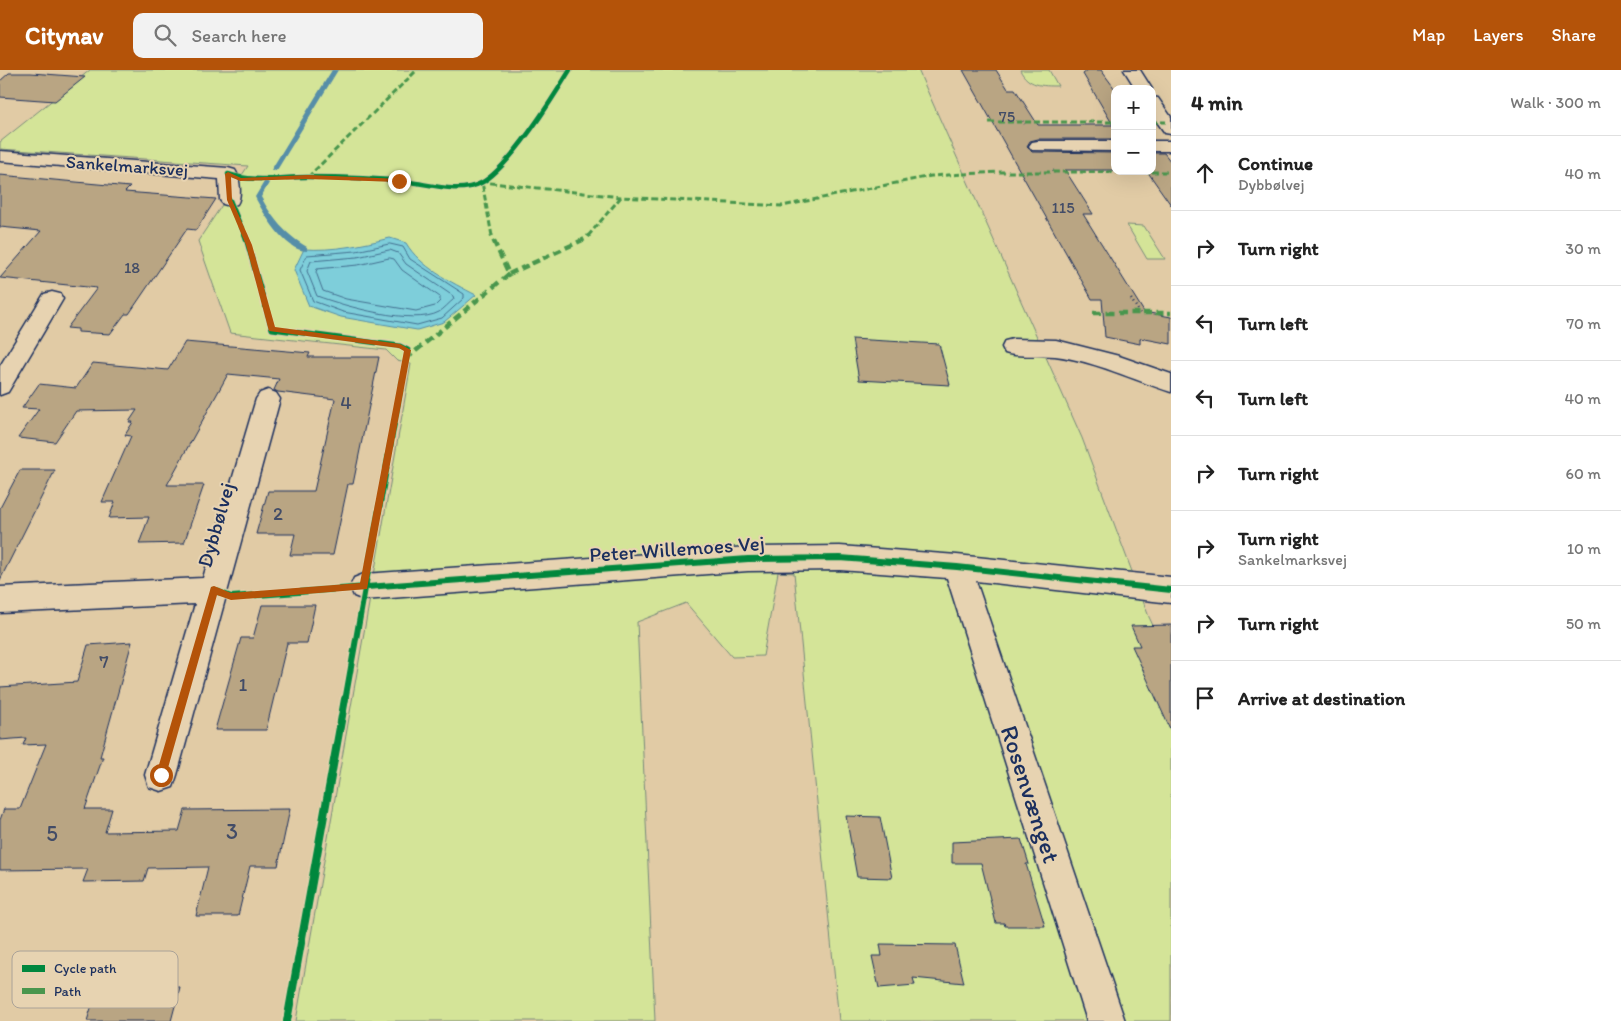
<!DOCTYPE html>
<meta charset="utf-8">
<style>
body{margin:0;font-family:Itim,sans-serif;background:#f2f2f2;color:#222}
.controls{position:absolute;right:15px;top:15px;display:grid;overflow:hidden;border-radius:10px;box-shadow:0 5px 20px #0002}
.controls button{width:45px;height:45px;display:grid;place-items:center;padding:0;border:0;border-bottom:1px solid #e0e0e0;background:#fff;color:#222;font:25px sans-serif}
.stop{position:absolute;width:15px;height:15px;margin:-11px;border:4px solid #b45309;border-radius:50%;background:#fff}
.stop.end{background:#b45309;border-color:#fff;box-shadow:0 1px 5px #0008}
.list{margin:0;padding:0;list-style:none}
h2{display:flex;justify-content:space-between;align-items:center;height:65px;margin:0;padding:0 20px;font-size:21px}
h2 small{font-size:16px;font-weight:400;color:#767676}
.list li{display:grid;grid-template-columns:32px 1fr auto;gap:15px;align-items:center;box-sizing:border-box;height:75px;padding:0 20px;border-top:1px solid #e0e0e0}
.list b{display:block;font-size:19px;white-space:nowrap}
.list p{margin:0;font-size:16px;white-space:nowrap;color:#767676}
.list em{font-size:16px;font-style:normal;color:#767676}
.icon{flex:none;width:28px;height:28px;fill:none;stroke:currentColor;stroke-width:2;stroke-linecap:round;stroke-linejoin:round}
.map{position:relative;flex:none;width:1171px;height:951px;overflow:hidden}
header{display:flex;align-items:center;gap:30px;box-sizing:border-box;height:70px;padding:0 25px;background:#b45309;color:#fff}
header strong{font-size:24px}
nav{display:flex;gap:28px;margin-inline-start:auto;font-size:18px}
.search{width:350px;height:45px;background:#f2f2f2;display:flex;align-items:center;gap:12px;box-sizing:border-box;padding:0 18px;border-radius:10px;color:#767676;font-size:19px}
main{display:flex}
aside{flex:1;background:#fff}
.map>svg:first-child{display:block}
.green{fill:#d4e498;stroke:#788a7b}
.water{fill:#7eceda;stroke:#568ea8}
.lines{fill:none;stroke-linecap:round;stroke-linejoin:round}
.shore{stroke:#436f90;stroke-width:1}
.stream{fill:#568ea8;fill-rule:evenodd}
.building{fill:#b9a583;stroke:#1b2f5e}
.minor-casing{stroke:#1b2f5e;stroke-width:3}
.path-far1{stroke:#1b2f5e;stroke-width:2;stroke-dasharray:0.5 2.5;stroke-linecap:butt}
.path{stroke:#1b2f5e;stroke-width:2.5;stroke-dasharray:1 3;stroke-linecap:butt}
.minor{fill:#e7d3b1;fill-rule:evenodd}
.quiet-far1{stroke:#49964d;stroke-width:3;stroke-dasharray:6 3;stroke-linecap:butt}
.quiet{stroke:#49964d;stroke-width:4.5;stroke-dasharray:8 4.5;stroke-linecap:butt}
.cycleway-far3-casing{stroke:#e7d3b1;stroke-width:6}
.cycleway-far2-casing{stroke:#e7d3b1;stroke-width:8}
.cycleway-far1-casing{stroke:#e7d3b1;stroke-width:9}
.cycleway-casing{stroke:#e7d3b1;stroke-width:11}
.cycleway-far3{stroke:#00873e;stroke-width:4.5}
.cycleway-far2{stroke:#00873e;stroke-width:5}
.cycleway-far1{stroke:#00873e;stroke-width:6}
.cycleway{stroke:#00873e;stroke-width:8}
.route{fill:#b45309}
.labels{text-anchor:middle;stroke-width:4;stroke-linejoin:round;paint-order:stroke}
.far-number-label{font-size:16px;fill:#424c67}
.far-street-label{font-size:18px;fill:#1b2f5e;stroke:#e7d3b1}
.number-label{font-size:19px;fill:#424c67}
.street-label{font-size:21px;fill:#1b2f5e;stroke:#e7d3b1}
.near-number-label{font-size:22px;fill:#424c67}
.near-street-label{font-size:25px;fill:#1b2f5e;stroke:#e7d3b1}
.key{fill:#e7d3b1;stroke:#aaa298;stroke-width:1}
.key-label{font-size:14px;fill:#1b2f5e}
</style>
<header>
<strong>Citynav</strong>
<div class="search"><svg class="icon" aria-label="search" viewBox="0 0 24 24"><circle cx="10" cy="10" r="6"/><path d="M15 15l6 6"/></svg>Search here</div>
<nav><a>Map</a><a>Layers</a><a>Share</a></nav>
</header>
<main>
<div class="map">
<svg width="1171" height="951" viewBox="0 0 1171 951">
<rect width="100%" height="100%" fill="#e1cba5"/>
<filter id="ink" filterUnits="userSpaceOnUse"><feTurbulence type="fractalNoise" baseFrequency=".02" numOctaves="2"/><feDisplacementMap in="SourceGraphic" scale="10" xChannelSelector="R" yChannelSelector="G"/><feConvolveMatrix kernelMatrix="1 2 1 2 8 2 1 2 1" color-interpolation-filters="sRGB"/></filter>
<g filter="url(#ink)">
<path class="green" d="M90,0H918L1082,368L1149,547L1171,594V951H839L794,503L778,502L763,586L732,587L686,533L637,552L655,951H296L411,294L397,291L386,280L230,263L198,171L248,96L0,79V72Z
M1020,0H1049L1058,16C1042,16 1028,16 1020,0Z
M1127,155L1144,156L1165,189H1147Z"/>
<path class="water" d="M390,168L406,173C420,197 451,212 476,225L444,252L417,260L341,247L309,236L294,200L304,179C333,181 361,175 390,168Z"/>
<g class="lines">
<path class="shore" d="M390,174L403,177L410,189L464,224V228L442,248L417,255L343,242L313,231L300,200L307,185L356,181Z
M390,180L398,183L406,194L453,226L454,229C449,233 444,239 439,242C414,256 344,236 317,226L307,201L311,191L357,187Z
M390,188L394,189L402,200L440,227V231L435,236L416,241L346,229L323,221L316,202L317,199L358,195Z"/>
<path class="stream" d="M332,0H338L277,100L272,101L271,100Z
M266,111L269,113L261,127C273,149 285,164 307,177V181C286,182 263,143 255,127L264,112Z"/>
</g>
<path class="building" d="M963,0H996L1008,19H1015L1038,55H1113L1083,4L1088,0H1101L1115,19V69H1038L1030,71L1027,76L1032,82L1115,83V100H1065L1093,144H1083L1144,242L1171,247V274L1140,268V274L1105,267L1102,229H1092Z
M9,3H31L85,7L55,31L0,27V11Z
M1152,83H1164L1171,92V135L1147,101H1152Z
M0,105L130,117L125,122L216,129L196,160L187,159L129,244H125L110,264L78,262V259L67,258L97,218L0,208L41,161L0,157Z
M852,269L939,274L950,315L859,310Z
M185,272L310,283L308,287H379L353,414H348L333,485H290L295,464H256L268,421H314L335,329L278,322L274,320L279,309L228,304L167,415H204L184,473L139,474L149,447L109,448L115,432H102L131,366L125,365L133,352H129L137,340L76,341L55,372L18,368L39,339L22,338L39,314L76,318L93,293L168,300Z
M20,400H55L0,510V438Z
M262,535H315L307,573H287L266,660H215L241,568H253Z
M1171,555V661L1132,576H1140L1131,556Z
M132,572L100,687H103L85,739H112L105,762L179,761L185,740L290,739L278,796H250L238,846H196L208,797L148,798L144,811L83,812L88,799L0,800V750L4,739H20L46,674L23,675L26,668L0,670V617L77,612L88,575Z
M846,746L880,747L892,808L857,807Z
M1021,769L1029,794H1026L1045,856H1005L1004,853H996L981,793H952V772Z
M880,874L955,875L964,913L913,908L915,915L879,918L872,886H882Z
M100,909H130L127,917H180L171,951H87Z"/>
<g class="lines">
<g class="minor-casing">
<path id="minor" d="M1124,0H1140L1152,19H1136Z
M1152,27L1158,28L1171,47V64L1165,63L1152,45Z
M1038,71H1115V81L1032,80L1029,76L1032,72Z
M1152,71H1171V81H1152Z
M0,81L228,98L235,100C240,107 242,127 237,134L230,136L223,134L220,130L219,109L0,91Z
M52,222L60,224L63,229L8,322L0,325V296L44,224Z
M1013,269L1056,270L1119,286L1171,304V322C1133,310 1095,291 1055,286C1039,284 1021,288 1005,283L1002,277L1005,271Z
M268,320L276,323L280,329L177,705L173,717L161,721L149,717L145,705L195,534L0,543V517L203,508L256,329L260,323Z
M840,476L957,485L1171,507V533L976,511L1125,951H1087L947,508L840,500L748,501L364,530L354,526L350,517L354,508L364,504L748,477Z"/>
</g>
<path class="path-far1" d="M1023,51L1025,55
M1053,100L1055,104"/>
<path class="path" d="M1131,229L1140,243"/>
<use href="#minor" class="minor"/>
<path class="quiet-far1" d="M989,52H1115
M1152,52H1166
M308,107L417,0
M492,166L482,112L621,127L782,136L931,106L999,102H1171
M588,166L621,127"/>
<path class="quiet" d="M509,204L587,168L589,165
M1093,243H1171
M406,289L509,204L491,165"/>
<g class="cycleway-far3-casing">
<path id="cycleway-far3" d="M228,104C254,113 280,107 307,107C341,107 376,108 410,112C432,115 460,124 481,113C509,98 553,28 570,0
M230,130L245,166"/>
</g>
<g class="cycleway-far2-casing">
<path id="cycleway-far2" d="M245,165L272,259L400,276L408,280L391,373"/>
</g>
<g class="cycleway-far1-casing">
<path id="cycleway-far1" d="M214,520L231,527L748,489L840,488L957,497L1171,520
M345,631L391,372"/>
</g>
<g class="cycleway-casing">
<path id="cycleway" d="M287,951L345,629"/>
</g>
<use href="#cycleway-far3" class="cycleway-far3"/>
<use href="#cycleway-far2" class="cycleway-far2"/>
<use href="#cycleway-far1" class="cycleway-far1"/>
<use href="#cycleway" class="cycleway"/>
</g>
</g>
<path class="route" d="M228,102L241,108L308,105L401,109L399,112L308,109L240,111L231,107L232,130L252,175L275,257L400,274L411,280L367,519L231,530L217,525L166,705L161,710L156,705L211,517L214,516L231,523L360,513L404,281L399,278L269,261L246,175L227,130L225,104Z"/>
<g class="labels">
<g class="far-number-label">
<text x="1007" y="52">75</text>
<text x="1063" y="143">115</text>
<text x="132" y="203">18</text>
</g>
<g class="far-street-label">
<text transform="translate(127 96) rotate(4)" y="6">Sankelmarksvej</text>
</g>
<g class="number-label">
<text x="346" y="339">4</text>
<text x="278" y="450">2</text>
<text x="104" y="598">7</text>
<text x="243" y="621">1</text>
</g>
<g class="street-label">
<text transform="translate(216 455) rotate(-74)" y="7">Dybbølvej</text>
<text transform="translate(677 479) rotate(-4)" y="7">Peter Willemoes Vej</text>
</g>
<g class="near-number-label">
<text x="232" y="769">3</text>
<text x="52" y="771">5</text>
</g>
<g class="near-street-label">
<text transform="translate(1031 724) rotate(72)" y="9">Rosenvænget</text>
</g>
</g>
<rect x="12" y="881" width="166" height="57" rx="8" class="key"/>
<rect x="22" y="895" width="23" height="7" fill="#00873e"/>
<rect x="22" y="918" width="23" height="6" fill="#49964d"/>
<g class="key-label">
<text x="54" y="903">Cycle path</text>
<text x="54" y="926">Path</text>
</g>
</svg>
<div class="controls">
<button>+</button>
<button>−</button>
</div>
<div class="stop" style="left:161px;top:705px"></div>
<div class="stop end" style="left:399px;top:111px"></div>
</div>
<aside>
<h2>4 min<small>Walk · 300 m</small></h2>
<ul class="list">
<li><svg class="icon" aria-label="ahead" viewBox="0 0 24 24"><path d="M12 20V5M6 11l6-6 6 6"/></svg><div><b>Continue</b><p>Dybbølvej</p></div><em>40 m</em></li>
<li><svg class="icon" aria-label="right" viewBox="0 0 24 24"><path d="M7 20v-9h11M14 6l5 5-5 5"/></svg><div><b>Turn right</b></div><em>30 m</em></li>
<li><svg class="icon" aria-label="left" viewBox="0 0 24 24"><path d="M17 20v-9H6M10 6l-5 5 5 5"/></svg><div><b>Turn left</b></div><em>70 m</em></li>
<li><svg class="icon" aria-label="left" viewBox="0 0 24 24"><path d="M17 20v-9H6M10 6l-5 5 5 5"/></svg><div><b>Turn left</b></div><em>40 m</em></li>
<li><svg class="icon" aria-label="right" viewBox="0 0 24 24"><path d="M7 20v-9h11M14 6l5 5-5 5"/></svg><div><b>Turn right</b></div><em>60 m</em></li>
<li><svg class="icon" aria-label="right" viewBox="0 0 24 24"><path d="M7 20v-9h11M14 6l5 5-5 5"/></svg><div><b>Turn right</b><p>Sankelmarksvej</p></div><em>10 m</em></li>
<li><svg class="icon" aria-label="right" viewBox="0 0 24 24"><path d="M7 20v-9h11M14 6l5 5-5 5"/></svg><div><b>Turn right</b></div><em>50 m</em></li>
<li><svg class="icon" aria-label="arrive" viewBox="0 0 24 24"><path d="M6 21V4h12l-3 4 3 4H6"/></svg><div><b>Arrive at destination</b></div></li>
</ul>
</aside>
</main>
